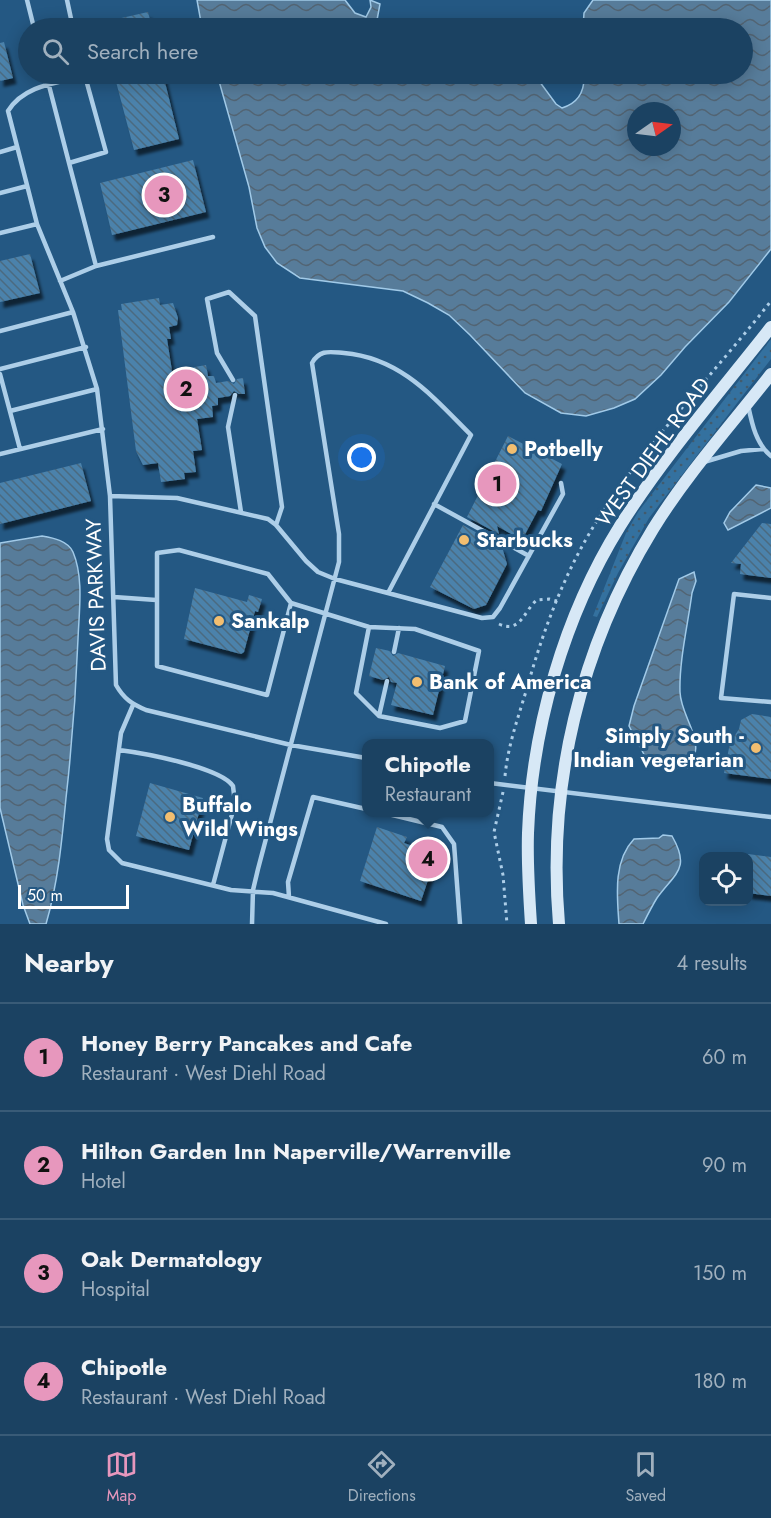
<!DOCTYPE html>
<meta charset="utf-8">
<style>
body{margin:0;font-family:Jost,sans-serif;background:#244968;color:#f1f3f6}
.controls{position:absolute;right:18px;bottom:18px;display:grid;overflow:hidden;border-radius:12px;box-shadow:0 3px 15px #0003}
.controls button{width:54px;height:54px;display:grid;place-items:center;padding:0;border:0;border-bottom:2px solid #395b77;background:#1b4262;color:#f1f3f6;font:30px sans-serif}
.compass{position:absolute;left:627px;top:102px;width:54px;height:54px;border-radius:50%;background:#1b4262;box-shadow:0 3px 15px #0003;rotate:76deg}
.scale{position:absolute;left:18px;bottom:15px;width:111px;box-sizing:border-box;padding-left:6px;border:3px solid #fff;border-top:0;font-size:16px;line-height:21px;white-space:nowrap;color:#fff;-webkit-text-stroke:4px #245883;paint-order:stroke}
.you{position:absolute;left:362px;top:458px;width:21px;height:21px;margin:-15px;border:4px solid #fff;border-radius:50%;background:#1a73e8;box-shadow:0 0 0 9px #1a73e833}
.badge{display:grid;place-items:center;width:39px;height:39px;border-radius:50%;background:#e797bd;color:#111;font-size:20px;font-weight:700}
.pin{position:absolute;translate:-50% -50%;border:3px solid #fff;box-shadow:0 2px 6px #0006}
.popup{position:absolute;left:362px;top:739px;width:132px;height:78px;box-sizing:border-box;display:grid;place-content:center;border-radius:12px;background:#1b4262;filter:drop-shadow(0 2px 4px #0005);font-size:20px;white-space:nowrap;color:#a0b0be}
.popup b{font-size:22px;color:#f1f3f6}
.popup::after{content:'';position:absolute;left:50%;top:100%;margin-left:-12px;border:12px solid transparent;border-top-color:#1b4262}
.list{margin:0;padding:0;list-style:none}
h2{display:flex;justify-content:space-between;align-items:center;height:78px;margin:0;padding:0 24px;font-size:26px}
h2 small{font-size:20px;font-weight:400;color:#a0b0be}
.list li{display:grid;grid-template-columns:39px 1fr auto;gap:18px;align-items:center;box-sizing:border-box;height:108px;padding:0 24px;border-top:2px solid #395b77}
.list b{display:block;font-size:22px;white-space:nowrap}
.list p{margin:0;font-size:20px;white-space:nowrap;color:#a0b0be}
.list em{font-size:20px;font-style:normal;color:#a0b0be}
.icon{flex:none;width:33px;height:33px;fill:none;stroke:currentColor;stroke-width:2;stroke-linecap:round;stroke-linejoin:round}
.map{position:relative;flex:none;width:771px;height:924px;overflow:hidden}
.search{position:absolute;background:#1b4262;box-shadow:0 3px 15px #0003;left:18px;right:18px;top:18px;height:66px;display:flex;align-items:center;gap:15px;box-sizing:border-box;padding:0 21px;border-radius:33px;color:#a0b0be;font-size:22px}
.sheet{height:510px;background:#1b4262}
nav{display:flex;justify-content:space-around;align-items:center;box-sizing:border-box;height:84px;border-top:2px solid #395b77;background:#1b4262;font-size:16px;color:#a0b0be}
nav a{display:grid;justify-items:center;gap:3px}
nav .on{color:#e797bd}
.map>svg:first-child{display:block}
.grass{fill:url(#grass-dots)}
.water{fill:url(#water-waves);stroke:#a1cae8;stroke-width:1.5;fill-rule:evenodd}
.building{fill:url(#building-back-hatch);filter:url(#shadow)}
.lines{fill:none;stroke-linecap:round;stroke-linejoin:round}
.path{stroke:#adcee8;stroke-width:3;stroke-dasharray:3 4.5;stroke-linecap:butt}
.lane{stroke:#adcee8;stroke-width:4.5}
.secondary{stroke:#d7e8f6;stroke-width:12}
.poi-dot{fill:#f2be70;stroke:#245883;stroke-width:2}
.labels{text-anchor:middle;stroke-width:6;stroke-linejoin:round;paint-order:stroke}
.poi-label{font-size:21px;font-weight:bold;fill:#fff;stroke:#245883;text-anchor:start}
.street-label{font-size:21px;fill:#fff;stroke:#245883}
</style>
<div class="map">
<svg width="771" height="924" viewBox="0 0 771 924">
<defs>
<pattern id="grass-dots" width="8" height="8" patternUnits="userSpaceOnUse" patternTransform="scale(1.5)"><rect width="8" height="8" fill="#34719f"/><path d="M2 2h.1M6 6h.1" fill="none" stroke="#425b6d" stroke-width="1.8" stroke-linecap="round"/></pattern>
<pattern id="water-waves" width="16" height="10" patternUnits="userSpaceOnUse" patternTransform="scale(1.5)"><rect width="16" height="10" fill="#577c9a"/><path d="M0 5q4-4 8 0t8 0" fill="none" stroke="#526473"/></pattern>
<pattern id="building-back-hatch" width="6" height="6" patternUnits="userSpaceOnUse" patternTransform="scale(1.5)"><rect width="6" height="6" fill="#4c82ab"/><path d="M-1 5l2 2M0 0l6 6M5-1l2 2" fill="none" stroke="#4c6a80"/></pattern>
<filter id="shadow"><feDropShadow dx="3.5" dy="6" stdDeviation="1.5" flood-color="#0009"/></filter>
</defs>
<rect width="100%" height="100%" fill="#245883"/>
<path class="grass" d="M771,339V359L649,518L618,573L597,617L593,616L626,533L638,512Z"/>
<path class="water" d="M197,0H345L355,13L366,17L371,7L370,0L380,4L377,20L380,28H202Z
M593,0H771V249L729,302L685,347L661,375L635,399L614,408L586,416L561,413L525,393L470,335L449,315L428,303L403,291L300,278L277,263L265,247L257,228L249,187L217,74H534L556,104L562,108C579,103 585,91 584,74H742V28H583L584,13ZM636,111H672V147H636Z
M756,485L771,488V508L728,530L724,523L730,512Z
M42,536C54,538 68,541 73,552C84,578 79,611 78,639C76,692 72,745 66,798C62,840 58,883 46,924H30L23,905L0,808V543Z
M694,572L696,581L692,593C688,624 679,661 680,692C681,719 707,739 690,768H660L648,762L629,726L634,706L679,579Z
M663,835L672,836C691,869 675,873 657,898C652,906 647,916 643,924H619C617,896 613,861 634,839L659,838Z"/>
<path class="building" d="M148,12L152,28H95V24Z
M4,42L13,78L0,81V43Z
M114,74H163L179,139L134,150Z
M193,160L206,212L112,235L100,183Z
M30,254L40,293L0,302V261Z
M159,298L160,305L173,303L178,318L177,325L169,327L171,339H167L172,371L206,365L208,376H214L216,383L228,381L234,384L237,379L243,378L245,394H239L234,391L230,396L218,398V405L212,406L213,417L197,419L202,450L193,451L196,472L184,473L185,479L161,482L158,463L143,465L136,451L118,310H122L121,304Z
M508,436L562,464L541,511L538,510L522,540L497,526L499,534L467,517Z
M81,463L91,501L0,524V483Z
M762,523L771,524V578L740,574L741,564L731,563Z
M463,525L502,547L507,564L486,605L474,609L430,587Z
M195,588L247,602L249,595L262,599L258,612L255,611L244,652L241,654L184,639Z
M376,648L390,651L393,656L398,653L445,666L433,715L391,705L397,683L391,682L389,677L383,680L369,676Z
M752,714L771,717V779L724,773L730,743L739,729L741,720Z
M150,783L203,798L189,850L136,836Z
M377,827L407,837L404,843L433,853L428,870L431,871L421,901L360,881Z
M748,854L771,857V896L748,893Z"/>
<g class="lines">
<path class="path" d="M499,624C521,634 524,610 537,600L549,599L557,601
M505,776C508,745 518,718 527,688C543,631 564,574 595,524C645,444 713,375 771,301
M503,792L494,832L503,875L507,924"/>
<path class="lane" d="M27,0L34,28
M67,0L73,28
M46,74L69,163L106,152L85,76
M84,74L85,76C57,83 24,85 8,111L37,224L73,312L97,389L110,496L116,685C124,699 132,704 146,710L291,745L366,758
M0,152L17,147
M69,163L96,266L213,237
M0,193L27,186
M0,233L37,224
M60,281L96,266
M0,331L73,312
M0,369L86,347
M0,374L20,449
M233,380L217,353L207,299L229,292L255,316L282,507L276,525
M235,395L228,427L241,512
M748,405C752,424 756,444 771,456
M10,411L97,389
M0,454L103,429
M704,462L741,451L763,449
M110,496L177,498L268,519L276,525L306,561L318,572L335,579L482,618L493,617L500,608L563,494L561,483
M434,504L529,556
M114,597L156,600
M771,598L734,594L721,698L771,702
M291,603L267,695L157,666V553L179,550L268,574L291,603L369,627L415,629L479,651L465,721L440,728L379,716L356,693L369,627
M394,652L399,628
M133,705L121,733L107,839L109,850L122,863L231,890L273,893L386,924
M379,716L387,681
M119,750C143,753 220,767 233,786L235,803L213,885
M490,783L771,817
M380,812L442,827L454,844L460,924
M289,897L288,882L313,797L366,809
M252,924L253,890L258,869L339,562V534L312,363C320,349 330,352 344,353C401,358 433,397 471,435L388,593"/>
<path class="secondary" d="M531,924C529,894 527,863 528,833C532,728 564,616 620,526C664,456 720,392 771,327
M559,924C547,785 580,648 653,529C687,474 731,425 771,374"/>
</g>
<g class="poi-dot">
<circle cx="512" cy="449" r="6"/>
<circle cx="464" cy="540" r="6"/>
<circle cx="219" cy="621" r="6"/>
<circle cx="417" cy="682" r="6"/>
<circle cx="756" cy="748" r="6"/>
<circle cx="170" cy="817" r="6"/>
</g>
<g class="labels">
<g class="poi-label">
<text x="524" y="456">Potbelly</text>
<text x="476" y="547">Starbucks</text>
<text x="231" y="628">Sankalp</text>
<text x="429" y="689">Bank of America</text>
<text x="744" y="743" text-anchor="end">Simply South -<tspan x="744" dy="24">Indian vegetarian</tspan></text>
<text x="182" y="812">Buffalo<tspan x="182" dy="24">Wild Wings</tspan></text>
</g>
<g class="street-label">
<text transform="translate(653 452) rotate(-54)" y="7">WEST DIEHL ROAD</text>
<text transform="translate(96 595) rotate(-92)" y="7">DAVIS PARKWAY</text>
</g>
</g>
</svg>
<div class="controls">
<button><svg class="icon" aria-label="locate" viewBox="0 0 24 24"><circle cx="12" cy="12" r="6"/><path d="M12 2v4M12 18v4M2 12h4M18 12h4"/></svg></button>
</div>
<svg class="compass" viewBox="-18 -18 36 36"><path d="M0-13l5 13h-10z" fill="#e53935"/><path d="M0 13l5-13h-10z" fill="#a0b0be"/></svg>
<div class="scale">50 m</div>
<div class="you"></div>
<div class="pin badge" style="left:497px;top:484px">1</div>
<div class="pin badge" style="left:186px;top:389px">2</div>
<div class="pin badge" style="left:164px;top:195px">3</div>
<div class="pin badge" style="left:428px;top:859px">4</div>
<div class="popup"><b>Chipotle</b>Restaurant</div>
<div class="search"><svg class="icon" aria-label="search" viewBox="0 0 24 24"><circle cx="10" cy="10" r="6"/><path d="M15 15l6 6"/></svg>Search here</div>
</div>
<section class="sheet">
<h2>Nearby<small>4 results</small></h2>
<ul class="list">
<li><span class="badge">1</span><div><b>Honey Berry Pancakes and Cafe</b><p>Restaurant · West Diehl Road</p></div><em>60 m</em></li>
<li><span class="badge">2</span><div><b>Hilton Garden Inn Naperville/Warrenville</b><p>Hotel</p></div><em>90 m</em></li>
<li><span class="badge">3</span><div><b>Oak Dermatology</b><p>Hospital</p></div><em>150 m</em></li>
<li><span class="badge">4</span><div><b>Chipotle</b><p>Restaurant · West Diehl Road</p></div><em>180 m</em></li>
</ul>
</section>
<nav>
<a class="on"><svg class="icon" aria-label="map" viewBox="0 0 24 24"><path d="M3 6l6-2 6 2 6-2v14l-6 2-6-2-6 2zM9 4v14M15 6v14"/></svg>Map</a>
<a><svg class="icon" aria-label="directions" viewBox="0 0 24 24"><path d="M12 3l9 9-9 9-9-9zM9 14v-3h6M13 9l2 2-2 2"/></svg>Directions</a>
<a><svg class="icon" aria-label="saved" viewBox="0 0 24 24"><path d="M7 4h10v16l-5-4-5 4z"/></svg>Saved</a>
</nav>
